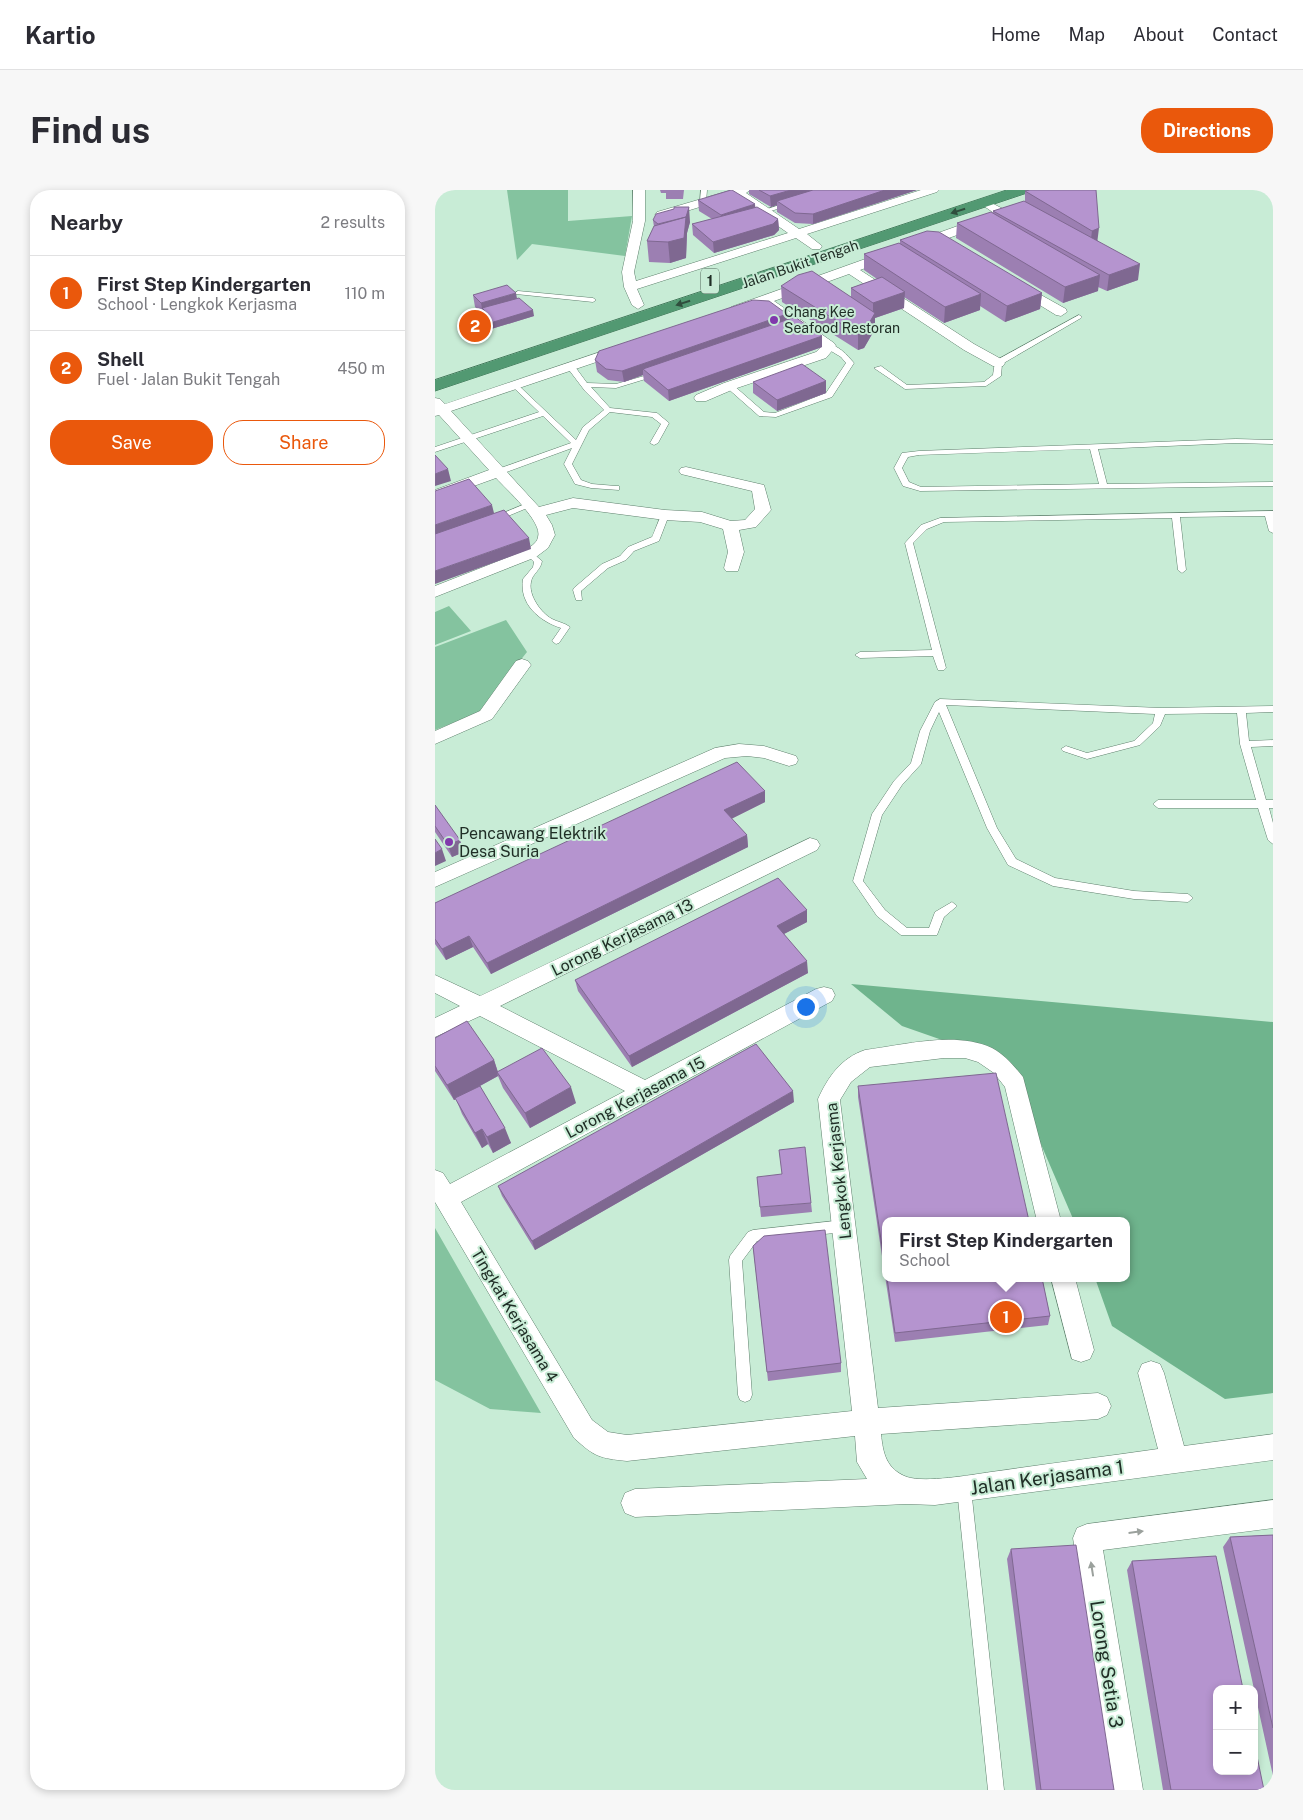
<!DOCTYPE html>
<meta charset="utf-8">
<style>
body{margin:0;font-family:"Public Sans",sans-serif;background:#f7f7f7;color:#2b2b33}
.controls{position:absolute;right:15px;bottom:15px;display:grid;overflow:hidden;border-radius:10px;box-shadow:0 2px 8px #0003}
.controls button{width:45px;height:45px;display:grid;place-items:center;padding:0;border:0;border-bottom:1px solid #e1e1e2;background:#fff;color:#2b2b33;font:25px sans-serif}
.you{position:absolute;left:370px;top:816px;width:18px;height:18px;margin:-12px;border:4px solid #fff;border-radius:50%;background:#1a73e8;box-shadow:0 0 0 8px #1a73e833}
.badge{display:grid;place-items:center;width:32px;height:32px;border-radius:50%;background:#ea580c;color:#fff;font-size:16px;font-weight:700}
.pin{position:absolute;translate:-50% -50%;border:2px solid #fff;box-shadow:0 1px 5px #0006}
.popup{position:absolute;left:447px;top:1027px;width:248px;height:65px;box-sizing:border-box;display:grid;place-content:center;border-radius:10px;background:#fff;filter:drop-shadow(0 1px 4px #0005);font-size:16px;white-space:nowrap;color:#7c7c81}
.popup b{font-size:19px;color:#2b2b33}
.popup::after{content:'';position:absolute;left:50%;top:100%;margin-left:-10px;border:10px solid transparent;border-top-color:#fff}
.list{margin:0;padding:0;list-style:none}
h2{display:flex;justify-content:space-between;align-items:center;height:65px;margin:0;padding:0 20px;font-size:21px}
h2 small{font-size:16px;font-weight:400;color:#7c7c81}
.list li{display:grid;grid-template-columns:32px 1fr auto;gap:15px;align-items:center;box-sizing:border-box;height:75px;padding:0 20px;border-top:1px solid #e1e1e2}
.list b{display:block;font-size:19px;white-space:nowrap}
.list p{margin:0;font-size:16px;white-space:nowrap;color:#7c7c81}
.list em{font-size:16px;font-style:normal;color:#7c7c81}
.actions{display:flex;gap:10px;padding:15px 20px}
.actions a{flex:1;padding:11px 0;border:1px solid #ea580c;border-radius:20px;text-align:center;font-size:18px;color:#ea580c}
.actions .main{background:#ea580c;color:#fff}
.map{position:relative;flex:none;width:838px;height:1600px;overflow:hidden;border-radius:20px}
header{display:flex;align-items:center;gap:30px;box-sizing:border-box;height:70px;padding:0 25px;background:#fff;border-bottom:1px solid #e1e1e2}
header strong{font-size:24px}
nav{display:flex;gap:28px;margin-inline-start:auto;font-size:18px}
.intro{display:flex;align-items:center;justify-content:space-between;box-sizing:border-box;height:120px;padding:0 30px}
h1{margin:0;font-size:35px}
.button{padding:12px 22px;border-radius:20px;background:#ea580c;color:#fff;font-size:18px;font-weight:700}
main{display:flex;gap:30px;padding:0 30px}
aside{flex:1;background:#fff;border-radius:20px;box-shadow:0 2px 8px #0003}
.map>svg:first-child{display:block}
.green{fill:#84c39f}
.forest{fill:#6fb48d}
.lines{fill:none;stroke-linecap:round;stroke-linejoin:round}
.lane-casing{stroke:#5f806d;stroke-width:1}
.street-casing{stroke:#5f806d;stroke-width:1}
.highway-casing{stroke:#407457;stroke-width:1}
.lane{fill:#fff;fill-rule:evenodd}
.street{fill:#fff;fill-rule:evenodd}
.highway{fill:#529972;fill-rule:evenodd}
.wall{fill:#9c7fb2}
.shaded-wall{fill:#7f6891}
.building{fill:#b594cf;stroke:#7f6891}
.oneway{fill:#2f4e3d}
.oneway2{fill:#9ba19d}
.poi-dot{fill:#8039ac;stroke:#c8ecd6;stroke-width:2}
.labels{text-anchor:middle;stroke-width:4;stroke-linejoin:round;paint-order:stroke}
.far-street-label{font-size:14px;fill:#202e26;stroke:#c8ecd6}
.far-poi-label{font-size:14px;fill:#202e26;stroke:#c8ecd6;text-anchor:start}
.shield{fill:#c8ecd6;stroke:#52675b;stroke-width:1}
.shield-label{font-size:15px;font-weight:bold;fill:#202e26}
.poi-label{font-size:16px;fill:#202e26;stroke:#c8ecd6;text-anchor:start}
.street-label{font-size:16px;fill:#202e26;stroke:#c8ecd6}
.near-street-label{font-size:19px;fill:#202e26;stroke:#c8ecd6}
</style>
<header>
<strong>Kartio</strong>
<nav><a>Home</a><a>Map</a><a>About</a><a>Contact</a></nav>
</header>
<div class="intro"><h1>Find us</h1><a class="button">Directions</a></div>
<main>
<aside>
<h2>Nearby<small>2 results</small></h2>
<ul class="list">
<li><span class="badge">1</span><div><b>First Step Kindergarten</b><p>School · Lengkok Kerjasma</p></div><em>110 m</em></li>
<li><span class="badge">2</span><div><b>Shell</b><p>Fuel · Jalan Bukit Tengah</p></div><em>450 m</em></li>
</ul>
<div class="actions"><a class="main">Save</a><a>Share</a></div>
</aside>
<div class="map">
<svg width="838" height="1600" viewBox="0 0 838 1600">
<rect width="100%" height="100%" fill="#c8ecd6"/>
<path class="green" d="M72,0H133V31L197,26L190,66L97,54L82,70Z
M14,416L36,441L0,455V422Z
M71,430L92,462L43,523L0,540V457Z
M0,1038L106,1223L55,1219L0,1190Z"/>
<path class="forest" d="M416,794L838,832V1203L790,1209L677,1136L660,1088H691V1031H639L580,894L550,865L467,836Z"/>
<g class="lines">
<g class="lane-casing">
<path id="lane" d="M266,0H272L271,12L268,14L265,12Z
M357,11L359,12V14L329,23L326,21Z
M83,101L158,108L161,110L158,112L81,104L80,103Z
M644,125L647,127L646,128L567,174L566,186L551,196L470,199L439,178L446,176L472,195L549,192L558,185L560,171Z
M391,154C403,154 412,165 419,173L397,207L341,227L324,226L290,196L297,194L329,222L340,223L391,203L411,173L406,167L391,158Z
M132,174H138L152,193L181,194L223,182L227,184L181,198L156,197L175,218L222,223L234,233L223,253L219,255L215,253L226,234L217,227L175,222L154,240L137,274L146,290L157,294L181,296H184V300L156,298L140,294L129,274L137,258L66,284H60V280L136,253L108,226L0,262V257L104,222L78,197V193H81L141,250L148,237L169,220L150,201L131,176Z
M801,249L838,250V254L801,253L663,259L672,294L838,292V296L485,301L468,296L459,278L467,263L484,261ZM655,259L664,294L486,297L474,292L467,278L473,267L484,265Z
M90,314L97,316L61,331L54,329Z
M838,321V343L834,341L830,326L745,327L751,380L747,383L743,380L737,328L509,332L492,339L478,353L511,478L509,480H503L498,466L425,468L420,465L425,462L497,460L470,353L486,335L505,328Z
M227,323L234,325L224,351L199,361L191,370L173,378L146,401L147,410H141L138,400L139,398L167,374L185,366L193,357L217,347Z
M95,361L107,371C106,380 97,384 96,392C93,405 106,423 117,429C123,432 130,433 135,437L124,453L121,454L117,451L126,438C104,431 84,414 88,389L98,377L99,372L91,364Z
M505,509L726,518L838,516V522L811,523L814,551L838,550V556L816,557L831,610H838V618H834L838,633V654L833,650L823,618H723L718,614L723,610H821L805,554L802,523L730,524L725,536L705,555L652,569L628,561L626,559L631,556L652,563L699,551L718,533L720,524L511,515L562,638L581,669L620,688L699,701L753,704L758,708L753,712L699,709L618,696L573,675L552,638L504,522L495,541L486,574L467,595L447,625L428,691L450,720L472,738H494L500,722L517,712L522,716L509,727L502,745H466L442,726L418,691L437,624L459,591L476,573L485,541L500,512Z
M409,1030L414,1032L415,1036L414,1040L409,1042L322,1051L307,1071L317,1205L315,1210L310,1212L305,1210L303,1205L294,1070L295,1066L313,1042L318,1040Z
M529,1292L534,1294L536,1299L569,1600H553L522,1299L524,1294Z"/>
</g>
<g class="street-casing">
<path id="street" d="M198,0H210V31L199,82L201,91L353,43L300,6L226,29L220,25L222,22L297,0H315L311,3L364,39L486,0H504L502,2L372,44L387,56L385,59H377L361,48L202,99L209,115L203,119L197,115L189,97L187,82L198,31Z
M549,9L572,21L574,24L572,27L425,80L539,154L568,170L570,173L568,176H558L529,160L414,84L339,111L399,153L401,156L391,168L299,199L271,211H261L259,208L261,205L289,193L381,162L386,157L328,115L301,124L295,120L296,117L559,23L543,12Z
M581,91L631,119L632,122L626,126L621,125L577,98L575,95L577,92Z
M189,154L196,158L194,161L16,221L104,317L138,308L230,320L267,322L296,331L310,330L320,319L317,301L246,284L244,281L246,278L251,277L329,295L336,320L321,337L304,340L309,362L303,381H291L289,378L293,362L288,339L265,332L230,330L138,318L111,325L117,335L120,345L113,358L101,367L0,407V396L89,361C94,357 102,354 103,347C108,332 71,299 61,288L0,310V300L54,280L4,225L0,226V208L5,209L10,214Z
M87,469L93,471L96,475L57,529L0,554V541L45,521L81,471Z
M304,554L329,556L361,566L363,570L361,574L354,576L329,568L312,566L290,568L0,697V682L280,558Z
M375,648L382,650L385,655L382,660L65,816L210,890L381,799L389,797L397,799L400,805L397,811L26,1012L157,1230L173,1242L192,1245L417,1221L383,909C393,887 406,868 430,860C469,855 520,841 557,858C570,865 579,876 588,887L626,1031H602L570,897L559,883L543,872L530,868H509L435,877L416,892L405,910L443,1218L663,1203L672,1207L676,1216L672,1225L663,1229L446,1244C448,1263 451,1279 472,1287C491,1293 535,1285 556,1282C611,1274 667,1267 723,1259L703,1183L707,1174L716,1171L725,1174L729,1183L749,1256L838,1244V1270L500,1315L471,1314L200,1327L190,1323L186,1313L190,1303L200,1299L432,1289L422,1272L420,1246L192,1271C164,1268 160,1267 139,1248L0,1012V980L8,983L15,994L190,901L45,826L0,847V828L25,816L0,803V785L45,806Z
M616,1088H640L659,1160L655,1169L646,1172L637,1169Z
M838,1310V1338L668,1360L708,1600H676L638,1348L642,1338L652,1334Z"/>
</g>
<g class="highway-casing">
<path id="highway" d="M572,0H594L592,3L0,201V190Z"/>
</g>
<use href="#lane" class="lane"/>
<use href="#street" class="street"/>
<use href="#highway" class="highway"/>
</g>
<path class="wall" d="M225,0H249L248,9H231V3H226Z
M314,0H482L378,34L360,33L342,22V15L336,17L314,4Z
M661,0L662,50L703,90L672,101L663,97V101L628,113L521,48L522,33L558,23V21L590,11V1Z
M263,10L320,17L343,29L344,40L339,45L279,63L258,45L257,34L277,29L264,21Z
M218,30L255,32L252,43L251,68L235,73L214,72L212,51L219,37Z
M465,50L607,103L605,119L570,132L545,116V120L509,133L469,107V118L440,128V139L429,158L423,160L347,112L346,96L416,107V98L442,89L429,80V64L465,53Z
M38,105L82,108L99,126L33,146L27,140L25,134L51,127L40,117Z
M352,124V130L387,146V157L234,211L209,191L208,185L189,192L173,190L162,182L160,170Z
M391,191V203L342,221L318,203V192Z
M330,601V612L296,629L312,645L313,657L56,784L38,757L11,770L0,754V713Z
M0,615L29,662L17,667L0,642Z
M372,720V732L349,744L373,783L197,877L143,801L140,790Z
M0,848L59,870L63,882L141,913L95,938L68,898L63,886L45,896L76,953L58,963L53,954L47,958L27,924L21,909L19,910L0,881Z
M423,896L451,1031V1088H607L615,1126L613,1135L460,1152L423,907Z
M359,912L100,1060L67,1006L63,996Z
M376,1013L377,1022L326,1027L325,1017Z
M318,1056L406,1173V1182L333,1191Z
M838,1345V1586L788,1357L795,1347Z
M576,1359L679,1600H601L572,1369Z
M697,1371L829,1600H728L692,1380Z"/>
<path class="shaded-wall" d="M356,0H390L342,11V15L336,17L335,6Z
M450,0H482L378,34V24Z
M320,14L321,25L287,36L286,25Z
M254,17L255,32L252,43L251,68L235,73L233,52L225,50Z
M343,29L344,40L339,45L279,63L278,52Z
M664,38L662,54L655,56L657,41Z
M705,74L703,90L672,101L674,85Z
M665,85L663,101L628,113L630,97Z
M470,102L469,118L440,128V139L429,158L423,160V144L438,126V113Z
M81,103L83,114L47,118L48,124L46,113Z
M607,103L605,119L570,132L572,116Z
M546,104L545,120L509,133L510,117Z
M98,120L99,126L33,146L32,140Z
M352,124V135L208,179V185L189,192L187,181Z
M387,146V157L234,211L233,200Z
M391,191V203L342,221V210Z
M13,279L16,291L0,296V284Z
M57,315L60,327L0,348V335Z
M94,348L96,359L0,394V381Z
M330,601V612L290,632L289,620Z
M312,645L313,657L56,784L52,773Z
M25,650L29,662L17,667L13,655Z
M7,659L11,671L0,676V663Z
M372,720V732L343,747L342,736Z
M34,746L38,757L11,770L7,759Z
M372,771L373,783L197,877L194,866Z
M59,870L64,886L62,882L63,886L19,910L12,895Z
M136,897L141,913L95,938L90,923Z
M358,901L359,912L100,1060L97,1051Z
M70,938L76,953L58,963L52,947Z
M47,939L53,954L47,958L40,943Z"/>
<path class="building" d="M296,0H297L320,14L286,25L263,10Z
M324,0H356L335,6Z
M378,0H450L378,24L360,23L342,11Z
M595,0H661L664,38L657,41L590,1Z
M589,11L705,74L674,85L558,21Z
M239,17H254L251,27L223,34L218,30L221,24L239,19Z
M322,17L343,29L338,34L278,52L257,34Z
M556,22L665,85L630,97L522,33Z
M251,27L249,48L233,52L212,51L219,36Z
M492,41L504,42L607,103L572,116L465,50Z
M464,53L546,104L510,117L429,64Z
M377,81L440,123L429,142L423,144L346,96L363,85Z
M447,87L470,102L438,113L416,98Z
M72,95L81,103L46,113L38,105Z
M84,108L98,120L32,140L25,134L54,125L47,118Z
M318,110L334,111L352,124L187,181L171,179L160,170L164,161Z
M360,127L387,146L233,200L208,179Z
M367,174L391,191L342,210L318,192Z
M0,265L13,279L0,284Z
M34,289L57,315L0,335V301Z
M69,320L94,348L0,381V344Z
M302,572L330,601L289,620L312,645L52,773L34,746L7,759L0,749V713Z
M0,615L25,650L13,655L0,636Z
M0,649L7,659L0,663Z
M343,688L372,720L342,736L372,771L194,866L140,790Z
M32,831L59,870L12,895L0,876V848Z
M321,854L358,901L97,1051L63,996Z
M107,858L136,897L90,923L62,882Z
M561,883L594,1031H451V1083L423,896Z
M45,896L70,938L52,947L47,939L40,943L20,908Z
M370,957L376,1013L325,1017L322,987L347,984L344,960Z
M390,1040L406,1173L332,1182L318,1056L329,1046Z
M452,1088H607L615,1126L460,1143Z
M838,1345V1538L795,1347Z
M641,1355L679,1600H606L576,1359Z
M781,1366L808,1499H782V1581H819V1552L829,1600H736L697,1371Z"/>
<defs><path id="oneway-solid" d="M-6-.8H1V-3.2L6.5 0L1 3.2V.8H-6Z" transform="scale(1.25)"/></defs>
<g class="oneway">
<use href="#oneway-solid" transform="translate(523 21) rotate(162)"/>
<use href="#oneway-solid" transform="translate(248 113) rotate(162)"/>
</g>
<g class="oneway2">
<use href="#oneway-solid" transform="translate(701 1342) rotate(-7)"/>
<use href="#oneway-solid" transform="translate(657 1379) rotate(-99)"/>
</g>
<g class="poi-dot">
<circle cx="339" cy="130" r="5"/>
<circle cx="14" cy="652" r="5"/>
</g>
<g class="labels">
<g class="far-street-label">
<text transform="translate(365 74) rotate(-19)" y="5">Jalan Bukit Tengah</text>
</g>
<g class="far-poi-label">
<text x="349" y="127">Chang Kee<tspan x="349" dy="16">Seafood Restoran</tspan></text>
</g>
<rect class="shield" x="266" y="78.5" width="18" height="25" rx="4"/>
<g class="shield-label">
<text x="275" y="96">1</text>
</g>
<g class="poi-label">
<text x="24" y="649">Pencawang Elektrik<tspan x="24" dy="18">Desa Suria</tspan></text>
</g>
<g class="street-label">
<text transform="translate(187 747) rotate(-26)" y="6">Lorong Kerjasama 13</text>
<text transform="translate(200 907) rotate(-28)" y="6">Lorong Kerjasama 15</text>
<text transform="translate(403 981) rotate(-96)" y="6">Lengkok Kerjasma</text>
<text transform="translate(80 1125) rotate(59)" y="6">Tingkat Kerjasama 4</text>
</g>
<g class="near-street-label">
<text transform="translate(612 1287) rotate(-8)" y="7">Jalan Kerjasama 1</text>
<text transform="translate(672 1474) rotate(81)" y="7">Lorong Setia 3</text>
</g>
</g>
</svg>
<div class="controls">
<button>+</button>
<button>−</button>
</div>
<div class="you"></div>
<div class="pin badge" style="left:571px;top:1127px">1</div>
<div class="popup"><b>First Step Kindergarten</b>School</div>
<div class="pin badge" style="left:40px;top:136px">2</div>
</div>
</main>
